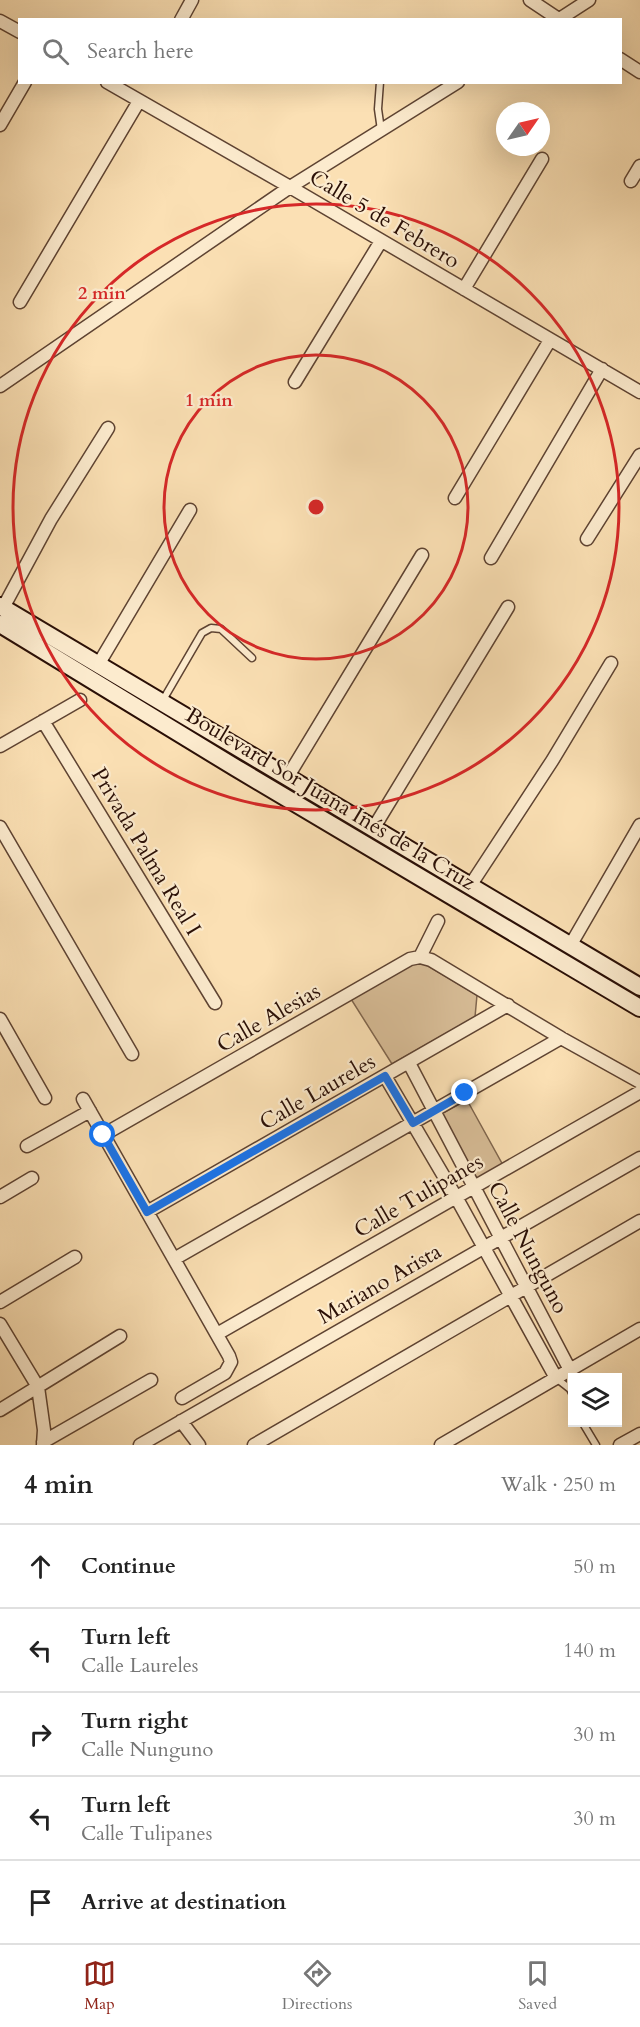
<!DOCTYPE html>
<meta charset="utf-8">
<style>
body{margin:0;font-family:Cardo,serif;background:#f2f2f2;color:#222}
.controls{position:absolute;right:18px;bottom:18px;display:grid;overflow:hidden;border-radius:0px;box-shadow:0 6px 24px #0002}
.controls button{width:54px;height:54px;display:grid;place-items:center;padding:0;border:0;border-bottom:2px solid #e0e0e0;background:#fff;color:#222;font:30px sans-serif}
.compass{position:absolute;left:496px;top:102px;width:54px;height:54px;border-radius:50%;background:#fff;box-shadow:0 6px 24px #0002;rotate:56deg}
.stop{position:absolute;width:18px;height:18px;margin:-14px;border:4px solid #1a73e8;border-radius:50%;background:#fff}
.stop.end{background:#1a73e8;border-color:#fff;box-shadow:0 2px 6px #0008}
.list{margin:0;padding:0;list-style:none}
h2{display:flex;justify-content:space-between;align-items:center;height:78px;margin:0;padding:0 24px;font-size:26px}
h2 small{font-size:20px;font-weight:400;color:#767676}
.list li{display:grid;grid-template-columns:39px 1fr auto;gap:18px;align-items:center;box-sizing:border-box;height:84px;padding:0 24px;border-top:2px solid #e0e0e0}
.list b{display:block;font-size:22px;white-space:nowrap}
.list p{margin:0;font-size:20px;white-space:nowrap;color:#767676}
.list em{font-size:20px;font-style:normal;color:#767676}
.icon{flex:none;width:33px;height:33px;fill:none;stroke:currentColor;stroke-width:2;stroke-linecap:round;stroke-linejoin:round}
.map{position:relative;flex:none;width:640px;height:1445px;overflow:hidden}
.search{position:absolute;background:#fff;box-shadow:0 6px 24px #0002;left:18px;right:18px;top:18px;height:66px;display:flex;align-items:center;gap:15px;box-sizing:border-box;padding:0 21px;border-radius:0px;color:#767676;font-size:22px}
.sheet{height:498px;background:#fff}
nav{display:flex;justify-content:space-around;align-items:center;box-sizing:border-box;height:84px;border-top:2px solid #e0e0e0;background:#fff;font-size:16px;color:#767676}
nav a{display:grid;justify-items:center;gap:3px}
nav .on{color:#8f2418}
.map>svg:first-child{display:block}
.green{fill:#d7bc96;stroke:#80664e;stroke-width:1.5}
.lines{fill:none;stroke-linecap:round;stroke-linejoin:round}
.lane-casing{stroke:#5e4332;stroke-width:9}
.street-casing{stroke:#5e4332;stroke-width:15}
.secondary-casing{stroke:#2a0f06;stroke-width:20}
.lane{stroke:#fcebce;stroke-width:6}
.street{stroke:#fcebce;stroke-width:12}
.secondary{stroke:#fcebce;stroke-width:16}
.route{stroke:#1a73e8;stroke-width:8}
.ring{fill:none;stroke:#d62828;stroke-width:3}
.labels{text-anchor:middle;stroke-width:4.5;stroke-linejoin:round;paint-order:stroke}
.street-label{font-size:22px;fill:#2a0f06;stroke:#fcebce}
.centre{fill:#d62828;stroke:#fcebce;stroke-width:3}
.ring-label{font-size:18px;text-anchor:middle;font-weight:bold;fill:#d62828;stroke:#fcebce;stroke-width:4.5;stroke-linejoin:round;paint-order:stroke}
</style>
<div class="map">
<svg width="640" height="1445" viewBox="0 0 640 1445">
<rect width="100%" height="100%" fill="#fbe0b4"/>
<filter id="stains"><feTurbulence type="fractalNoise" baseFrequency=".00333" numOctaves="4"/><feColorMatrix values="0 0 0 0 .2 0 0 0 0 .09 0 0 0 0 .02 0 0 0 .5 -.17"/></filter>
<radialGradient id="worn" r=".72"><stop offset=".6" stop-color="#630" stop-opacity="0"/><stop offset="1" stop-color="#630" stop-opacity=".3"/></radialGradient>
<path class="green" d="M418,960L477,995L475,1017L392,1064L351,999Z
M467,1100L504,1167L475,1183L439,1115Z"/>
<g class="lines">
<g class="lane-casing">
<path id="lane" d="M380,82L378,109L381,130
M163,700L202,633L211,628L221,629L252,658
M570,1370V1389
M556,1378L570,1389L572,1393
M584,1425L596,1445"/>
</g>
<g class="street-casing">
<path id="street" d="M530,0L560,20
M181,20L192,0
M558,20L589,0
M0,21L20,32
M620,59L640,72
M107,82L290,187L640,392
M0,125L25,82
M631,181L640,166
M464,289L542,159
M20,302L139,101
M295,382L381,241
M0,386L290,187L458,82
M455,498L550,340
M587,539L640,455
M491,558L602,369
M3,608L51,519L108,428
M98,665L190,510
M43,721L215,1003
M0,746L80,700
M287,778L422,555
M0,827L132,1054
M373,829L508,607
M470,886L552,761L611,663
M570,946L640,825
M420,957L431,960L561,1038L640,1082
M0,1019L45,1098
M409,1063L570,1370
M385,1076L456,1197L556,1378
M83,1099L229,1356L231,1362L225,1373L182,1398
M103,1135L410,959L420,957L438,921
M27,1146L90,1111
M0,1197L32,1178
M147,1212L508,1005
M174,1259L561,1038
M0,1302L75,1257
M0,1324L38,1387L44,1430L43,1445
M217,1334L640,1092
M0,1410L120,1336
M181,1421L199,1445
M43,1442L151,1380
M140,1445L640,1158
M254,1445L640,1221
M441,1445L640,1329
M620,1445L640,1434"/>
</g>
<g class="secondary-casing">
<path id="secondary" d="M0,606L640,987
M0,624L236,768L640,1008"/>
</g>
<use href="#lane" class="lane"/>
<use href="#street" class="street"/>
<use href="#secondary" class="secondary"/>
</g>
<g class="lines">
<path class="route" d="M103,1135L147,1212L385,1076L413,1123L465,1093"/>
</g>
<g class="ring">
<circle cx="316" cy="507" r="152"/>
<circle cx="316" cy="507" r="303"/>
</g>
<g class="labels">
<g class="street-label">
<text transform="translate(385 218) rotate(31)" y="8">Calle 5 de Febrero</text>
<text transform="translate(331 798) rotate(31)" y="8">Boulevard Sor Juana Inés de la Cruz</text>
<text transform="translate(147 851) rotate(59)" y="8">Privada Palma Real I</text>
<text transform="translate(268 1017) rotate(-30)" y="8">Calle Alesias</text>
<text transform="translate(317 1091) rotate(-30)" y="8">Calle Laureles</text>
<text transform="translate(418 1195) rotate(-30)" y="8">Calle Tulipanes</text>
<text transform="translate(529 1247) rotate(62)" y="8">Calle Nunguno</text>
<text transform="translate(379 1283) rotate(-30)" y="8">Mariano Arista</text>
</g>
</g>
<circle cx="316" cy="507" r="9" class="centre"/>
<g class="ring-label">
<text x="102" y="299">2 min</text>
<text x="209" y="406">1 min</text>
</g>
<rect width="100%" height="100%" filter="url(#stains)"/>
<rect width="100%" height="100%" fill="url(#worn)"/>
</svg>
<div class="controls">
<button><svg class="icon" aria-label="layers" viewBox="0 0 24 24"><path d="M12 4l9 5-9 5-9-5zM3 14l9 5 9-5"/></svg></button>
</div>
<svg class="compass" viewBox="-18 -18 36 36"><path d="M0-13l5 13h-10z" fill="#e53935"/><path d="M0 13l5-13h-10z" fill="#767676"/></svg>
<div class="stop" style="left:103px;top:1135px"></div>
<div class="stop end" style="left:465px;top:1093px"></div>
<div class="search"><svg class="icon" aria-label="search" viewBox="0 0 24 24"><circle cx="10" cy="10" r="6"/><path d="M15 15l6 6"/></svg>Search here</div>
</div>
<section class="sheet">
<h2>4 min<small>Walk · 250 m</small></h2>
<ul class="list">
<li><svg class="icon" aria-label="ahead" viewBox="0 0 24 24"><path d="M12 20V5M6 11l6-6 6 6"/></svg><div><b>Continue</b></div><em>50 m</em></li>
<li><svg class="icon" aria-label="left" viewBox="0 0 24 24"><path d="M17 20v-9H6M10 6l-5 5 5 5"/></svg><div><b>Turn left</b><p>Calle Laureles</p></div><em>140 m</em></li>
<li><svg class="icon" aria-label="right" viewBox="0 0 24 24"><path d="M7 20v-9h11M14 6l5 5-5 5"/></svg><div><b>Turn right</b><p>Calle Nunguno</p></div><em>30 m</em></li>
<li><svg class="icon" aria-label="left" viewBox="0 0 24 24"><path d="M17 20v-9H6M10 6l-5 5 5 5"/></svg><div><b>Turn left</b><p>Calle Tulipanes</p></div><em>30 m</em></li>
<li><svg class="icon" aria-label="arrive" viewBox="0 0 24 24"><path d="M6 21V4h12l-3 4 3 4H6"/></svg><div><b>Arrive at destination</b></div></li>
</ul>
</section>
<nav>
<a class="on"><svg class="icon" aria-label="map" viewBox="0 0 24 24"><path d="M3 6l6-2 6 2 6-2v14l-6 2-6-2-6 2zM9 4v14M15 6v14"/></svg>Map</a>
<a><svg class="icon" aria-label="directions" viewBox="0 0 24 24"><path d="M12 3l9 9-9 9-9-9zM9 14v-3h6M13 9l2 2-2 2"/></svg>Directions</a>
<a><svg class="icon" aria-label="saved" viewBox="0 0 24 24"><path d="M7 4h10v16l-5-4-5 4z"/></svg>Saved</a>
</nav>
